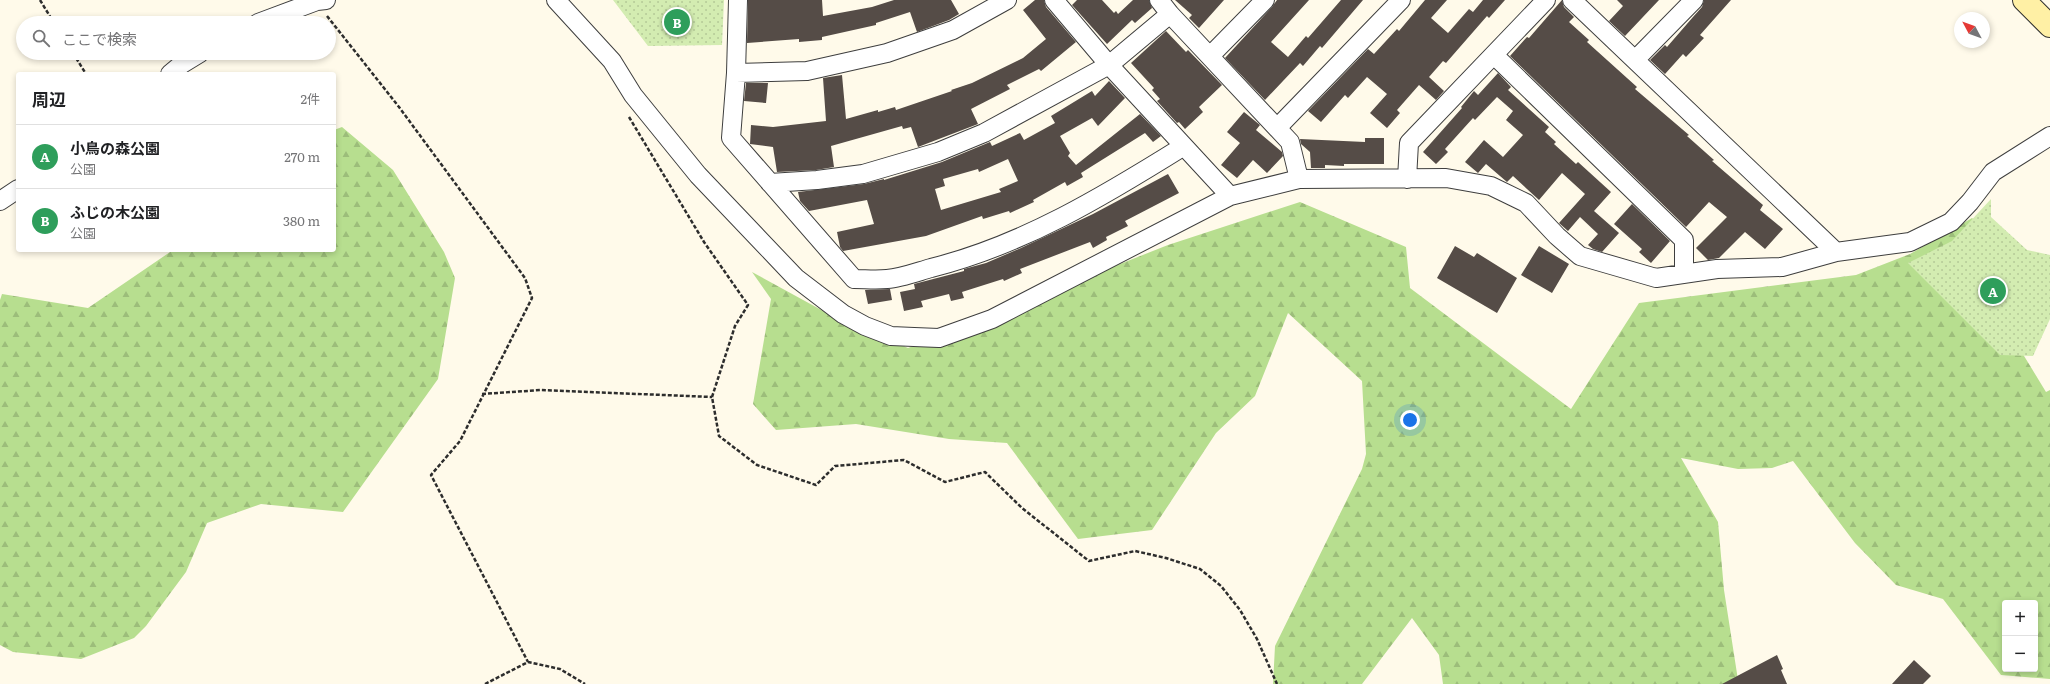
<!DOCTYPE html>
<html lang="ja">
<meta charset="utf-8">
<style>
body{margin:0;font-family:Literata,"Noto Sans JP",serif;background:#f2f2f2;color:#202124}
.controls{position:absolute;right:12px;bottom:12px;display:grid;overflow:hidden;border-radius:4px;box-shadow:0 2px 6px #0003}
.controls button{width:36px;height:36px;display:grid;place-items:center;padding:0;border:0;border-bottom:1px solid #e0e0e0;background:#fff;color:#202124;font:20px sans-serif}
.compass{position:absolute;left:1954px;top:12px;width:36px;height:36px;border-radius:50%;background:#fff;box-shadow:0 2px 6px #0003;rotate:311deg}
.you{position:absolute;left:1410px;top:420px;width:14px;height:14px;margin:-10px;border:3px solid #fff;border-radius:50%;background:#1a73e8;box-shadow:0 0 0 6px #1a73e833}
.badge{display:grid;place-items:center;width:26px;height:26px;border-radius:50%;background:#0f766e;color:#fff;font-size:13px;font-weight:700}
.pin{position:absolute;translate:-50% -50%;border:2px solid #fff;box-shadow:0 1px 4px #0006}
.list{margin:0;padding:0;list-style:none}
h2{display:flex;justify-content:space-between;align-items:center;height:52px;margin:0;padding:0 16px;font-size:17px}
h2 small{font-size:13px;font-weight:400;color:#757577}
.list li{display:grid;grid-template-columns:26px 1fr auto;gap:12px;align-items:center;box-sizing:border-box;height:64px;padding:0 16px;border-top:1px solid #e0e0e0}
.list b{display:block;font-size:15px;white-space:nowrap}
.list p{margin:0;font-size:13px;white-space:nowrap;color:#757577}
.list em{font-size:13px;font-style:normal;color:#757577}
.icon{flex:none;width:22px;height:22px;fill:none;stroke:currentColor;stroke-width:2;stroke-linecap:round;stroke-linejoin:round}
.map{position:relative;flex:none;width:2050px;height:684px;overflow:hidden}
.search{position:absolute;background:#fff;box-shadow:0 2px 6px #0003;left:16px;top:16px;width:320px;height:44px;display:flex;align-items:center;gap:10px;box-sizing:border-box;padding:0 14px;border-radius:22px;color:#757577;font-size:15px}
.panel{position:absolute;background:#fff;box-shadow:0 2px 6px #0003;left:16px;top:72px;width:320px;height:180px;border-radius:4px}
.map>svg:first-child{display:block}
.forest{fill:url(#forest-firs);fill-rule:evenodd}
.park{fill:url(#park-dots)}
.building{fill:#554c47;fill-rule:evenodd}
.lines{fill:none;stroke-linecap:round;stroke-linejoin:round}
.street-casing{stroke:#3e3e3e;stroke-width:20}
.secondary-casing{stroke:#2d2d2d;stroke-width:24}
.path{stroke:#2d2d2d;stroke-width:2.5;stroke-dasharray:4 2;stroke-linecap:butt}
.street{stroke:#fff;stroke-width:18}
.secondary{stroke:#fff0a5;stroke-width:22}
</style>
<div class="map">
<svg width="2050" height="684" viewBox="0 0 2050 684">
<defs>
<pattern id="forest-firs" width="22" height="20" patternUnits="userSpaceOnUse"><rect width="22" height="20" fill="#b7de8f"/><path d="M5 1l3.5 6h-7zM16 11l3.5 6h-7z" fill="#9cbd7a"/></pattern>
<pattern id="park-dots" width="8" height="8" patternUnits="userSpaceOnUse"><rect width="8" height="8" fill="#d3ecb1"/><path d="M2 2h.1M6 6h.1" fill="none" stroke="#b4c997" stroke-width="1.8" stroke-linecap="round"/></pattern>
</defs>
<rect width="100%" height="100%" fill="#fffaea"/>
<path class="forest" d="M342,127L393,170L444,252L455,278L438,379L343,512L261,504L207,523L186,572L146,626L134,638L81,659L13,652L0,645V300L2,294L88,308L173,250H334V130Z
M1300,202L1406,247L1410,288L1571,409L1639,303L1856,275L1910,254L1972,218L2034,271L2021,351L2046,392L2050,390V679L2001,675L1943,599L1896,585L1855,543L1793,461L1772,468L1738,469L1681,458L1718,522L1724,590L1738,680L1729,684H1443L1439,655L1412,618L1362,684H1273L1275,646L1362,469L1366,454L1362,381L1288,313L1255,396L1216,433L1152,530L1078,539L1007,443L949,439L856,424L776,430L753,404L771,299L752,272L836,318L908,348L1168,245ZM2005,603H2035V669H2005Z"/>
<path class="park" d="M613,0H724L722,45L648,46Z
M1991,199V217L2027,250L2050,255V319L2033,356L2000,355L1908,263L1952,241Z"/>
<path class="building" d="M748,0H822L823,16L872,7L894,0H951L959,14L949,20L917,32L910,12L876,23V25L822,37V40L799,42V39L747,43Z
M1035,0H1044L1046,7L1076,42L1041,71L1039,69L1007,85L1010,89L971,109L978,124L918,147L911,127L903,129L902,126L831,146L834,167L816,170L777,172L773,147L750,144L751,125L773,127L826,121L823,78L842,75L846,119L878,110V112L895,107L896,110L952,91L951,90L972,83L1023,58L1046,39L1023,10Z
M1077,0H1102L1114,13L1116,11L1118,14L1133,0H1149L1152,8L1135,23L1132,20L1107,44L1072,5Z
M1175,0H1224L1199,28L1189,18L1192,15Z
M1277,0H1309L1271,42L1288,57L1306,36L1308,38L1341,0H1363L1322,48L1320,46L1303,66L1300,63L1265,100L1225,58L1272,7Z
M1425,0H1447L1431,18L1448,33L1469,9L1473,12L1483,0H1505L1489,18L1487,16L1446,63L1443,61L1429,77L1444,91L1436,100L1419,85L1397,110L1400,113L1387,128L1370,113L1387,94L1367,77L1348,98L1345,95L1321,122L1308,111L1368,49L1374,54L1397,29L1399,31Z
M1562,0L1564,7L1574,17L1569,22L1589,40L1587,42L1637,87L1635,89L1689,135L1687,136L1714,160L1712,161L1763,205L1760,210L1783,229L1765,249L1745,232L1719,258L1708,260L1696,248L1727,217L1709,202L1686,227L1510,56L1527,37L1529,38Z
M1617,0H1659L1625,36L1609,21L1623,6Z
M1704,0H1731L1700,35L1704,38L1686,57L1683,54L1665,74L1650,60L1665,45L1667,47L1693,17L1702,7Z
M1166,31L1186,52L1188,50L1222,85L1199,107L1203,112L1185,129L1179,122L1177,123L1157,101L1160,99L1152,90L1154,88L1131,63Z
M1498,73L1511,87L1508,90L1549,127L1545,132L1556,142L1554,144L1576,164L1578,162L1611,192L1594,211L1619,233L1602,252L1593,249L1588,245L1598,234L1580,217L1568,231L1559,223L1585,194L1562,173L1539,200L1513,176L1507,182L1486,164L1478,173L1465,162L1484,140L1503,157L1523,135L1506,120L1513,111L1497,97L1475,120L1473,118L1445,149L1448,152L1436,164L1423,152L1462,108L1461,107L1474,91L1478,95Z
M1109,81L1125,98L1098,126L1092,118L1060,136L1070,153L1068,156L1076,165L1140,114L1161,136L1153,142L1145,133L1081,173L1083,177L1067,186L1065,182L1033,200L1034,202L1010,213L1009,211L983,219L982,216L926,236L843,251L840,247L837,232L874,224L867,200L809,211L800,201L798,192L864,184L884,179V180L942,162L990,142L992,146L1020,133L1024,140L1055,123L1051,116L1092,91L1095,96ZM1008,159L1018,181L999,189L1001,192L941,210L935,189L945,186L943,179L978,169L979,172Z
M746,83H768L766,103L744,101Z
M1244,112L1260,125L1256,130L1282,152L1283,156L1267,173L1253,160L1237,178L1221,165L1240,143L1227,132Z
M1365,138H1384V164H1344V166L1325,165V168H1311L1310,152L1301,144L1300,139L1365,142Z
M1168,174L1179,193L1125,221L1128,226L1106,237L1107,240L1093,248L1090,242L1020,269L1022,273L1004,281L1003,279L962,292L964,298L951,301L949,294L921,301L923,307L904,311L900,292L915,289L914,284L964,271V269L986,263L1021,248L1093,214Z
M1632,204L1670,241L1651,263L1639,252L1642,249L1614,224Z
M1455,246L1474,257L1477,253L1517,278L1497,313L1437,278Z
M1539,246L1569,264L1552,293L1521,275Z
M890,289L892,300L868,304L865,290Z
M1777,655L1783,669L1781,670L1787,684H1722Z
M1914,660L1931,676L1923,684H1892Z"/>
<g class="lines">
<g class="street-casing">
<path id="street" d="M556,0L612,61L633,95L698,175L796,278L843,314L865,326L891,336L914,337L939,338L992,319L1230,196L1299,179L1446,178L1491,186L1526,203L1557,236L1580,256L1656,278L1717,269L1782,267L1836,252L1910,242L1951,222L1970,202L1993,172L2050,136
M738,0L736,73L731,138L854,279C865,279 876,280 887,279C901,278 917,272 931,268C1023,245 1104,196 1184,146
M1054,0L1109,65L1230,196
M1159,0L1170,14L1290,142L1299,179
M1572,0L1836,252
M258,23L317,1L326,0
M1494,55L1684,240V274
M1210,56L1265,0
M1635,60L1694,0
M736,73L807,71L887,53L953,30L1007,0
M170,74L182,64L200,53
M1277,128L1401,0
M1407,179L1409,143L1546,0
M770,183L817,180L863,174L938,152L984,133L1109,65L1170,14
M0,201L18,189"/>
</g>
<g class="secondary-casing">
<path id="secondary" d="M2024,0L2050,26"/>
</g>
<path class="path" d="M40,0L54,23
M327,16L399,107L525,278L532,298L460,441L431,475L528,662
M73,53L86,74
M629,117L704,242L748,305L735,326L712,397L719,436L757,465L816,485L835,466L904,460L945,482L985,472L1022,508L1089,561L1135,551L1166,558L1200,569L1221,586L1240,610L1257,639L1277,684
M482,394L541,390L712,397
M485,684L528,662L560,669L585,684"/>
<use href="#street" class="street"/>
<use href="#secondary" class="secondary"/>
</g>
</svg>
<div class="controls">
<button>+</button>
<button>−</button>
</div>
<svg class="compass" viewBox="-18 -18 36 36"><path d="M0-13l5 13h-10z" fill="#e53935"/><path d="M0 13l5-13h-10z" fill="#757577"/></svg>
<div class="you"></div>
<div class="pin badge" style="left:1993px;top:291px;background:#2e9e5b">A</div>
<div class="pin badge" style="left:677px;top:22px;background:#2e9e5b">B</div>
<div class="search"><svg class="icon" aria-label="search" viewBox="0 0 24 24"><circle cx="10" cy="10" r="6"/><path d="M15 15l6 6"/></svg>ここで検索</div>
<section class="panel">
<h2>周辺<small>2件</small></h2>
<ul class="list">
<li><span class="badge" style="background:#2e9e5b">A</span><div><b>小鳥の森公園</b><p>公園</p></div><em>270 m</em></li>
<li><span class="badge" style="background:#2e9e5b">B</span><div><b>ふじの木公園</b><p>公園</p></div><em>380 m</em></li>
</ul>
</section>
</div>
